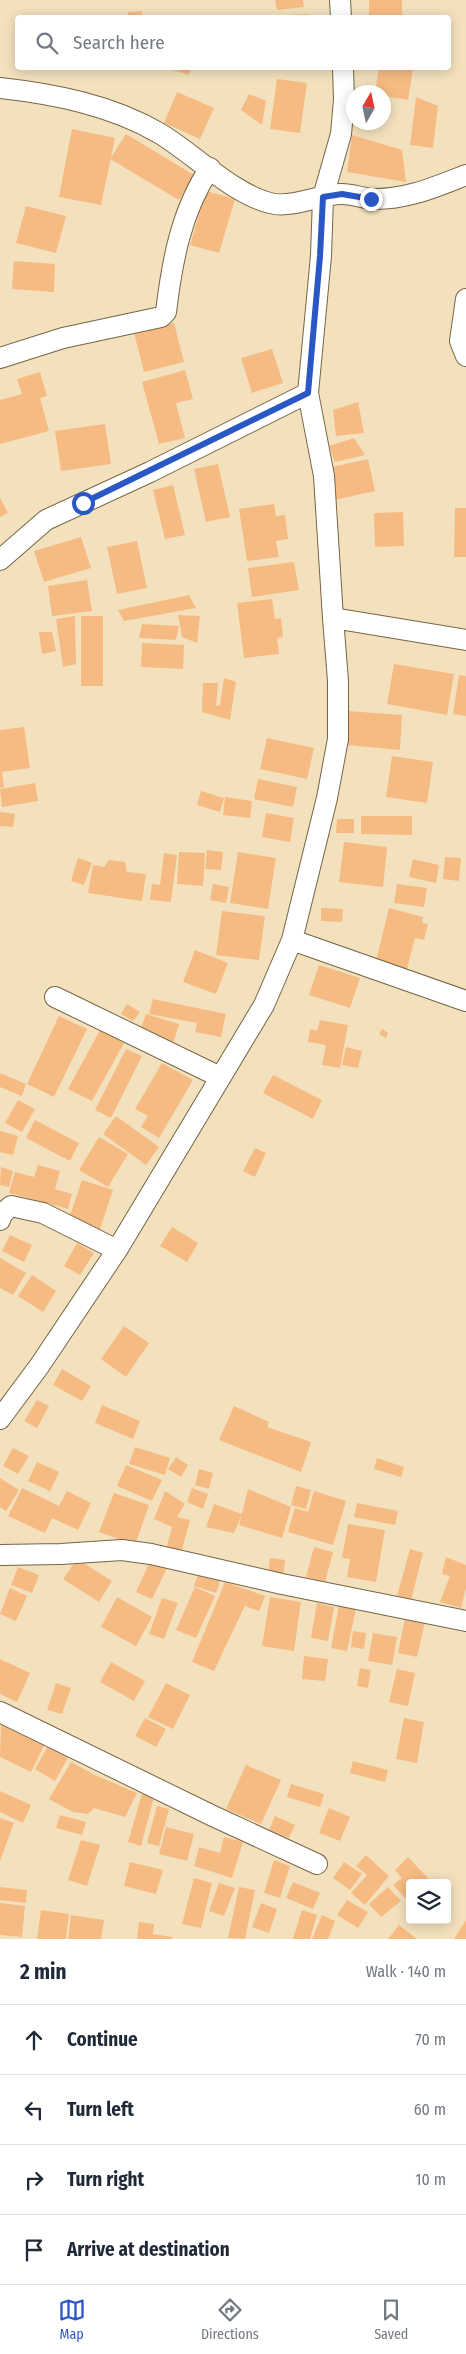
<!DOCTYPE html>
<meta charset="utf-8">
<style>
body{margin:0;font-family:"Fira Sans Condensed",sans-serif;background:#f6f6f7;color:#1f2937}
.controls{position:absolute;right:15px;bottom:15px;display:grid;overflow:hidden;border-radius:5px;box-shadow:0 2px 12px #0003}
.controls button{width:45px;height:45px;display:grid;place-items:center;padding:0;border:0;border-bottom:1px solid #e0e1e3;background:#fff;color:#1f2937;font:25px sans-serif}
.compass{position:absolute;left:346px;top:85px;width:45px;height:45px;border-radius:50%;background:#fff;box-shadow:0 2px 12px #0003;rotate:9deg}
.stop{position:absolute;width:15px;height:15px;margin:-11px;border:4px solid #2a57c6;border-radius:50%;background:#fff}
.stop.end{background:#2a57c6;border-color:#fff;box-shadow:0 1px 5px #0008}
.list{margin:0;padding:0;list-style:none}
h2{display:flex;justify-content:space-between;align-items:center;height:65px;margin:0;padding:0 20px;font-size:21px}
h2 small{font-size:16px;font-weight:400;color:#747a83}
.list li{display:grid;grid-template-columns:32px 1fr auto;gap:15px;align-items:center;box-sizing:border-box;height:70px;padding:0 20px;border-top:1px solid #e0e1e3}
.list b{display:block;font-size:19px;white-space:nowrap}
.list em{font-size:16px;font-style:normal;color:#747a83}
.icon{flex:none;width:28px;height:28px;fill:none;stroke:currentColor;stroke-width:2;stroke-linecap:round;stroke-linejoin:round}
.map{position:relative;flex:none;width:466px;height:1939px;overflow:hidden}
.search{position:absolute;background:#fff;box-shadow:0 2px 12px #0003;left:15px;right:15px;top:15px;height:55px;display:flex;align-items:center;gap:12px;box-sizing:border-box;padding:0 18px;border-radius:5px;color:#747a83;font-size:19px}
.sheet{height:345px;background:#fff}
nav{display:flex;justify-content:space-around;align-items:center;box-sizing:border-box;height:70px;border-top:1px solid #e0e1e3;background:#fff;font-size:14px;color:#747a83}
nav a{display:grid;justify-items:center;gap:2px}
nav .on{color:#2a57c6}
.map>svg:first-child{display:block}
.building{fill:#f6bb83}
.lines{fill:none;stroke-linecap:round;stroke-linejoin:round}
.minor-casing{stroke:#756544;stroke-width:22}
.minor{stroke:#fff;stroke-width:20}
.route{stroke:#2a57c6;stroke-width:6}
</style>
<div class="map">
<svg width="466" height="1939" viewBox="0 0 466 1939">
<rect width="100%" height="100%" fill="#f3e1bd"/>
<path class="building" d="M275,0H303L304,7L277,10Z
M369,0H402V15L369,16Z
M142,11V18H128V12Z
M308,14L309,18H270V16Z
M166,68H191L189,75Z
M379,68H413L408,100L384,96V92H375Z
M277,79L307,83L300,133L270,129Z
M177,92L214,108L200,139L164,123Z
M249,94L266,101L262,125L241,110Z
M416,97L438,106L433,148L410,145Z
M358,122H369V129L357,128Z
M72,129L115,138L101,205L59,197Z
M126,134L194,175L179,200L110,159Z
M352,135L402,150L406,182L347,172Z
M206,191L235,199L219,253L190,245Z
M26,206L66,216L56,253L16,243Z
M14,261L55,264L54,292L12,289Z
M174,323L184,362L144,372L134,333Z
M272,349L283,383L252,393L241,358Z
M185,370L193,399L176,403L185,438L159,444L142,382Z
M40,372L47,396L40,398L49,431L0,444V400L22,394L17,379Z
M358,402L364,433L336,436L333,410Z
M105,424L111,464L61,471L55,431Z
M354,438L365,455L335,462L329,446Z
M368,459L375,491L334,500L327,468Z
M218,464L230,517L206,522L194,469Z
M173,485L185,535L165,539L153,490Z
M0,498L8,513L0,517Z
M274,504L276,516L285,515L288,539L276,541L279,557L247,561L239,509Z
M455,508H466V557H454Z
M403,512L404,546L375,547L374,513Z
M81,537L91,568L44,582L34,551Z
M137,541L147,588L117,594L107,547Z
M294,562L299,590L252,597L248,568Z
M87,580L92,611L52,616L48,586Z
M189,595L196,608L124,621L118,610Z
M272,599L275,619L281,618L283,637L277,638L279,654L244,658L237,603Z
M178,615L200,616L197,643L182,637Z
M75,616L76,664L63,667L56,619Z
M81,616H103V686H81Z
M142,624L179,626L176,640L139,638Z
M39,632H52L56,651L42,654Z
M142,643L184,645L183,669L141,667Z
M394,664L454,674L447,715L387,704Z
M459,675L466,676V716L453,714Z
M224,678L236,682L230,720L202,712L203,683H218L216,706L220,705Z
M348,711L402,715L400,750L346,745Z
M24,727L30,768L2,772L4,787L0,788V730Z
M267,738L314,748L307,779L260,769Z
M392,756L433,762L427,803L386,797Z
M258,779L297,787L293,807L254,799Z
M35,783L38,801L2,807L0,789Z
M201,791L224,798L220,812L197,805Z
M225,797L252,801L250,818L223,815Z
M0,812L15,814L13,827L0,826Z
M266,813L294,818L290,842L262,837Z
M361,816H412V835L361,834Z
M337,819H354V833H336Z
M344,842L387,847L383,887L339,882Z
M207,850L223,852L221,870L205,869Z
M179,852L205,853L203,886L177,884Z
M238,852L276,858L268,909L230,903Z
M164,853L177,855L171,902L150,900L152,884L160,885Z
M445,857L461,858L459,881L443,879Z
M78,858L92,863L84,885L71,881Z
M413,859L439,865L436,883L409,877Z
M109,860L125,862L127,872L146,874L142,901L88,893L93,865L104,867Z
M213,884L229,887L226,903L210,900Z
M397,884L427,888L424,907L394,903Z
M321,908L343,909L342,922L321,921Z
M389,908L423,917L422,923L428,924L424,940L415,938L407,969L376,961Z
M222,911L265,916L259,960L216,955Z
M195,950L228,963L216,994L183,982Z
M319,965L360,978L350,1008L309,995Z
M153,999L226,1014L221,1037L195,1032L197,1023L149,1014Z
M127,1004L140,1012L133,1021L121,1014Z
M146,1014L179,1024L173,1044L139,1033Z
M59,1016L87,1029L54,1097L27,1084Z
M320,1020L348,1025L340,1068L322,1065L326,1045L308,1042L310,1029L317,1031Z
M382,1029L388,1033L386,1038L379,1034Z
M100,1030L124,1043L92,1101L68,1089Z
M346,1047L362,1051L358,1068L342,1065Z
M126,1049L142,1056L111,1118L95,1110Z
M162,1063L193,1080L159,1138L141,1127L148,1116L135,1109Z
M0,1073L26,1084L22,1096L0,1087Z
M273,1075L322,1100L313,1119L263,1093Z
M18,1100L35,1109L22,1132L5,1123Z
M116,1116L159,1147L146,1165L103,1134Z
M35,1120L79,1143L70,1161L26,1138Z
M0,1131L18,1136L13,1155L0,1152Z
M99,1137L128,1154L108,1187L79,1170Z
M255,1148L266,1153L255,1177L243,1171Z
M38,1165L60,1171L55,1189L72,1194L68,1209L9,1193L15,1172L34,1177Z
M1,1167L13,1171L9,1187L0,1185Z
M82,1180L113,1190L98,1235L67,1224Z
M172,1227L198,1243L187,1262L160,1246Z
M10,1235L32,1245L24,1262L2,1251Z
M77,1243L94,1253L80,1275L64,1266Z
M0,1258L26,1273L13,1295L0,1288Z
M32,1275L56,1291L43,1312L18,1296Z
M124,1326L149,1343L126,1377L101,1359Z
M62,1369L91,1386L82,1401L53,1385Z
M37,1400L49,1406L37,1428L24,1421Z
M102,1405L140,1421L133,1439L95,1423Z
M234,1406L269,1422L267,1427L311,1442L301,1472L219,1440Z
M135,1447L170,1458L165,1475L129,1464Z
M13,1448L29,1456L18,1474L3,1466Z
M176,1457L188,1465L181,1477L168,1469Z
M377,1458L404,1467L401,1477L374,1469Z
M37,1462L59,1472L50,1491L28,1481Z
M126,1465L162,1480L152,1501L117,1486Z
M199,1469L213,1473L209,1489L195,1485Z
M0,1478L19,1490L6,1511L0,1507Z
M296,1486L311,1490L306,1509L291,1505Z
M22,1488L59,1506L67,1491L91,1503L78,1530L52,1518L45,1533L8,1516Z
M192,1488L208,1494L203,1509L187,1502Z
M248,1489L291,1507L282,1538L239,1525L242,1514L234,1533L206,1527L214,1504L242,1514Z
M165,1491L185,1504L177,1517L190,1520L180,1557L165,1553L172,1527L154,1519Z
M314,1491L346,1501L333,1545L288,1532L295,1508L308,1512Z
M114,1493L149,1505L135,1545L99,1532Z
M357,1503L398,1511L395,1525L354,1517Z
M348,1524L385,1530L376,1582L347,1577L350,1559L342,1558Z
M314,1547L333,1552L325,1582L306,1577Z
M410,1549L423,1553L411,1600L397,1596Z
M446,1557L466,1565V1588L461,1608L440,1602L450,1576L442,1574Z
M270,1558L285,1560L283,1578L268,1576Z
M77,1559L112,1581L99,1602L63,1579Z
M150,1561L167,1568L152,1599L136,1592Z
M18,1567L39,1575L32,1593L11,1585Z
M198,1574L220,1581L216,1593L194,1586Z
M225,1582L265,1596L259,1611L245,1606L249,1597L214,1671L192,1662Z
M195,1587L215,1596L196,1638L176,1630Z
M10,1588L27,1596L16,1621L0,1614Z
M117,1597L152,1617L136,1646L101,1627Z
M270,1597L301,1602L294,1651L262,1646Z
M162,1598L178,1603L164,1639L149,1634Z
M317,1603L334,1607L328,1641L311,1638Z
M339,1605L356,1609L347,1651L331,1648Z
M405,1618L425,1622L417,1657L398,1653Z
M353,1631L366,1633L364,1649L351,1647Z
M373,1633L397,1637L392,1665L368,1661Z
M304,1656L328,1659L325,1681L302,1679Z
M0,1659L30,1673L17,1702L0,1694Z
M111,1662L145,1681L134,1701L100,1682Z
M360,1668L371,1670L368,1688L357,1686Z
M397,1669L415,1673L408,1706L389,1702Z
M56,1683L71,1688L62,1714L47,1710Z
M166,1683L190,1695L173,1729L148,1717Z
M145,1718L166,1729L156,1747L135,1736Z
M404,1718L424,1722L417,1763L396,1759Z
M1,1722L45,1744L31,1772L0,1757Z
M48,1746L68,1758L55,1781L35,1769Z
M353,1761L388,1770L385,1782L350,1773Z
M71,1762L95,1775L137,1793L125,1817L94,1808L88,1814L73,1812L49,1799Z
M246,1765L281,1780L261,1824L226,1809Z
M291,1784L324,1794L320,1807L287,1797Z
M0,1791L31,1805L23,1823L0,1812Z
M142,1794L154,1797L141,1846L128,1842Z
M157,1806L169,1809L159,1846L147,1843Z
M329,1808L350,1817L340,1841L319,1833Z
M60,1815L86,1822L82,1835L56,1828Z
M275,1816L295,1825L289,1838L269,1830Z
M0,1818L14,1823L0,1861Z
M166,1827L194,1834L187,1861L159,1854Z
M224,1837L243,1842L232,1878L194,1866L199,1847L220,1853Z
M81,1840L100,1845L87,1886L68,1880Z
M366,1855L389,1876L365,1905L351,1893L367,1875L356,1866Z
M408,1857L428,1878L423,1883H410V1894L405,1898L393,1885L402,1878L395,1870Z
M274,1860L290,1866L280,1898L264,1893Z
M130,1862L163,1870L156,1894L124,1886Z
M344,1862L362,1874L350,1890L333,1878Z
M194,1878L212,1883L201,1928L182,1924Z
M293,1882L320,1893L313,1909L286,1898Z
M219,1883L235,1888L224,1916L209,1911Z
M0,1887L27,1890L26,1903L0,1900Z
M239,1887L255,1890L245,1939L228,1938Z
M388,1887L401,1901L381,1917L369,1904Z
M347,1900L368,1912L358,1928L337,1915Z
M0,1903L25,1906L22,1937L0,1935Z
M261,1903L277,1909L269,1933L252,1927Z
M41,1910L69,1914L66,1939H37Z
M302,1910L317,1915L310,1939H293Z
M71,1915L104,1920L101,1939H68Z
M322,1915L335,1921L328,1939H312Z
M466,1920V1939H454Z
M139,1922L154,1924L153,1934L172,1937V1939H137Z
M399,1925L417,1939H388Z"/>
<g class="lines">
<g class="minor-casing">
<path id="minor" d="M340,0L341,18
M343,68L344,100L341,134L323,197L321,256L308,393L324,476L333,618L466,640
M0,88C54,94 111,105 159,133C193,153 237,198 275,204C295,207 321,194 342,194C352,194 362,198 372,199C406,200 435,187 466,175
M466,299L460,341L466,356
M0,358L63,338L161,317L166,312C172,262 181,211 210,168
M0,560L46,520L150,472L308,393
M292,940L466,1001
M55,997L220,1077
M0,1220L2,1214L11,1206L43,1213L117,1250
M0,1419L40,1365L117,1250L264,1005L292,940L327,798L338,739V681L333,618
M0,1555L61,1554L122,1550L151,1554L282,1584L466,1621
M0,1712L213,1816L317,1864"/>
</g>
<use href="#minor" class="minor"/>
</g>
<g class="lines">
<path class="route" d="M83,503L308,393L320,256L323,197L342,194L371,199"/>
</g>
</svg>
<div class="controls">
<button><svg class="icon" aria-label="layers" viewBox="0 0 24 24"><path d="M12 4l9 5-9 5-9-5zM3 14l9 5 9-5"/></svg></button>
</div>
<svg class="compass" viewBox="-18 -18 36 36"><path d="M0-13l5 13h-10z" fill="#e53935"/><path d="M0 13l5-13h-10z" fill="#747a83"/></svg>
<div class="stop" style="left:83px;top:503px"></div>
<div class="stop end" style="left:371px;top:199px"></div>
<div class="search"><svg class="icon" aria-label="search" viewBox="0 0 24 24"><circle cx="10" cy="10" r="6"/><path d="M15 15l6 6"/></svg>Search here</div>
</div>
<section class="sheet">
<h2>2 min<small>Walk · 140 m</small></h2>
<ul class="list">
<li><svg class="icon" aria-label="ahead" viewBox="0 0 24 24"><path d="M12 20V5M6 11l6-6 6 6"/></svg><div><b>Continue</b></div><em>70 m</em></li>
<li><svg class="icon" aria-label="left" viewBox="0 0 24 24"><path d="M17 20v-9H6M10 6l-5 5 5 5"/></svg><div><b>Turn left</b></div><em>60 m</em></li>
<li><svg class="icon" aria-label="right" viewBox="0 0 24 24"><path d="M7 20v-9h11M14 6l5 5-5 5"/></svg><div><b>Turn right</b></div><em>10 m</em></li>
<li><svg class="icon" aria-label="arrive" viewBox="0 0 24 24"><path d="M6 21V4h12l-3 4 3 4H6"/></svg><div><b>Arrive at destination</b></div></li>
</ul>
</section>
<nav>
<a class="on"><svg class="icon" aria-label="map" viewBox="0 0 24 24"><path d="M3 6l6-2 6 2 6-2v14l-6 2-6-2-6 2zM9 4v14M15 6v14"/></svg>Map</a>
<a><svg class="icon" aria-label="directions" viewBox="0 0 24 24"><path d="M12 3l9 9-9 9-9-9zM9 14v-3h6M13 9l2 2-2 2"/></svg>Directions</a>
<a><svg class="icon" aria-label="saved" viewBox="0 0 24 24"><path d="M7 4h10v16l-5-4-5 4z"/></svg>Saved</a>
</nav>
